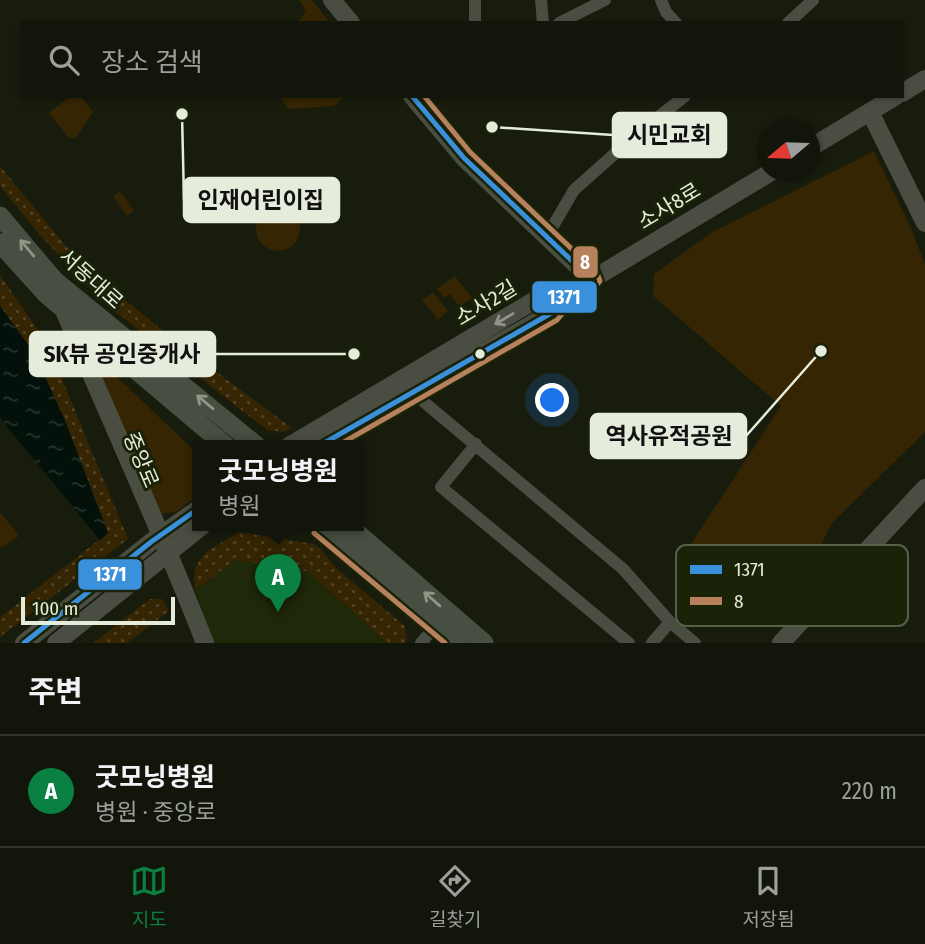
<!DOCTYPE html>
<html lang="ko">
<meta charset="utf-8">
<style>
body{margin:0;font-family:"Fira Sans Condensed","Noto Sans KR",sans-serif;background:#1e2218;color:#f1f3f6}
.compass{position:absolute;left:757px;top:119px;width:63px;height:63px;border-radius:50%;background:#11150a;box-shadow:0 2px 5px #0004;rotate:251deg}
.scale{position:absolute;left:21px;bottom:18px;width:154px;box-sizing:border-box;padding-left:7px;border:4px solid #e5ecdb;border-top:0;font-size:19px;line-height:24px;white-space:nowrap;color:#e5ecdb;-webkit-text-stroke:5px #1a2207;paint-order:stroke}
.you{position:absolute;left:553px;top:401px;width:24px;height:24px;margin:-18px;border:5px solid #fff;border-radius:50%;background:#1a73e8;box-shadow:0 0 0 10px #1a73e833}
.badge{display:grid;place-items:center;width:46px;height:46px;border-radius:50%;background:#0b8043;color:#fff;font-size:23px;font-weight:700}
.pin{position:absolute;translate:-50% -58px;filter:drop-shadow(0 2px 4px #0008)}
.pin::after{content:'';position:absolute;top:37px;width:24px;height:21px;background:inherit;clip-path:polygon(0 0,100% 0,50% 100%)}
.popup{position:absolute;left:192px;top:440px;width:172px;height:91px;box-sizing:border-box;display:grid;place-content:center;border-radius:0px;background:#11150a;filter:drop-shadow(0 2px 5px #0005);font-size:23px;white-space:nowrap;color:#9c9f9c}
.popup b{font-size:26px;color:#f1f3f6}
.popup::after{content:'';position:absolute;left:50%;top:100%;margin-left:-14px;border:14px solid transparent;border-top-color:#11150a}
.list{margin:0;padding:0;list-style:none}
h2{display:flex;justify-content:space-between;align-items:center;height:91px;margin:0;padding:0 28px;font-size:30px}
h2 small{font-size:23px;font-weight:400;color:#9c9f9c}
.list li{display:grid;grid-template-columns:46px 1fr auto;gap:21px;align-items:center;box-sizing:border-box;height:112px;padding:0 28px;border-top:2px solid #30342b}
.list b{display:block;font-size:26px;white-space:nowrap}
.list p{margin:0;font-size:23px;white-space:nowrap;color:#9c9f9c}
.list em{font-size:23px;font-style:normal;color:#9c9f9c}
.icon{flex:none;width:38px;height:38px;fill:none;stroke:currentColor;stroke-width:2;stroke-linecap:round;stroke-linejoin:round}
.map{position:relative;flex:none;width:925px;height:643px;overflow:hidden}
.search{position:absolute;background:#11150a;box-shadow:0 2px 5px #0004;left:21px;right:21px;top:21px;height:77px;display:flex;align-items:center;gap:18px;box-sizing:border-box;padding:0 24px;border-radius:0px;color:#9c9f9c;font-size:26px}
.sheet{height:203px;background:#11150a}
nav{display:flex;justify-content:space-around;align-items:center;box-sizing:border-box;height:98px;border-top:2px solid #30342b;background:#11150a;font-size:19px;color:#9c9f9c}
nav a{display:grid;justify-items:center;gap:4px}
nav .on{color:#0b8043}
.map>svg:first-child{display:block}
.built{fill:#1f2808}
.grass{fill:url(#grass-dots)}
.park{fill:#352502}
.water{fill:url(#water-ripples)}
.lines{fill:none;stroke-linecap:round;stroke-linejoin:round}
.street{stroke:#4a4e42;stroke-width:12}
.secondary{stroke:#4a4e42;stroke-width:18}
.primary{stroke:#464f41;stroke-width:19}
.bus-1-casing{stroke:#1a2207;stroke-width:10}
.bus-2-casing{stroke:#1a2207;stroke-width:10}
.bus-1{stroke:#3a90db;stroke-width:5}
.bus-2{stroke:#b6815c;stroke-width:5}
.oneway{stroke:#8e9686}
.oneway2{stroke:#909587}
.bus-dot{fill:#e5ecdb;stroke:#1a2207;stroke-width:2.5}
.labels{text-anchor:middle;stroke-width:6;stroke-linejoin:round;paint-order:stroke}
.street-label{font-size:21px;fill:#e5ecdb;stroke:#1a2207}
.key{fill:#1a2207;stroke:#575f47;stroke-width:2}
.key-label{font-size:19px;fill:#e5ecdb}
.leader{fill:none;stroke:#e5ecdb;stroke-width:2.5}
.callout-dot{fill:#e5ecdb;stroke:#1a2207;stroke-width:2.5}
.callout{fill:#e5ecdb;stroke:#e5ecdb;stroke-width:2.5}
.callout-label{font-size:23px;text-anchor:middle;font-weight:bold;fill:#111}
.line-badge{stroke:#1a2207;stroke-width:2.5}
.badge-label{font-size:19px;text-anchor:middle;font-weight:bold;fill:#fff}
</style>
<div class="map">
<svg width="925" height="643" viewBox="0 0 925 643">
<defs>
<pattern id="grass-dots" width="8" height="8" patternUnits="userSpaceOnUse" patternTransform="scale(1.75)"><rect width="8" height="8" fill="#352502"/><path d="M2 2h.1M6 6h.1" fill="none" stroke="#524526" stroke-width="1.8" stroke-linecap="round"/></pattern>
<pattern id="water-ripples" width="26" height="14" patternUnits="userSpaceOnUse" patternTransform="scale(1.75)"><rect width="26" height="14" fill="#03110a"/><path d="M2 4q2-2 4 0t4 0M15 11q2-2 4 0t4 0" fill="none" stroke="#28342d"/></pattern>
</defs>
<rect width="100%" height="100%" fill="#171c0d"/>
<path class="built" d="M236,560L307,571L387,643H213L195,590Z"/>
<path class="grass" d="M0,166L80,263L183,347L292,428L283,432L267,430L103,302L41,236L0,186Z
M0,275L44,339L53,357L128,539L0,637V617L108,533L64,418L34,353L0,306Z
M239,532L314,544L321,549L335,567L405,626L407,639L405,643H387L307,571L236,560L195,590C190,553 212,550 239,532Z
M150,599H162L169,611L127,643H93Z"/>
<path class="park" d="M299,0H312L330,23H297L306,11Z
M71,96H81L93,112L75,139L68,137L49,113Z
M279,96H346L334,106L288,109Z
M874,151L910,226L925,264V432L832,523L799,588L775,601L736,603L677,565L781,406L653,296L654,274L711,233Z
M120,191L134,211L127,216L113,196Z
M256 229a22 22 0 1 1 44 0a22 22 0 1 1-44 0Z
M455,276L472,298L460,307L450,294L444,298L437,289Z
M433,292L448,311L438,320L422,300Z
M90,357H96L197,453V496L176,512L159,514Z
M0,512L19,536L0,548Z"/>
<path class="water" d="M0,306L34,353L64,418L108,533L100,540L0,418Z"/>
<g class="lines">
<path class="street" d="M541,0L543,23
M661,0L666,12L676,23
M475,23V0
M559,23L605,0
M788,23L813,0
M546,238L574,190L637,134L685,96
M412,392L623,569L670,622L695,643
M476,444L441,487L629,643
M421,643L437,624
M652,643L670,622"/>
<path class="secondary" d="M332,0L351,23
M902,93L925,79
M412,96L464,158L591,279
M870,112L925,223
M810,148L896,96
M63,308C110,420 161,530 205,643
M289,446L542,296L566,295
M319,446L553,312L566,295L771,172
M24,643L151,542L198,509
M56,643L202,526
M781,643L925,488"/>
<path class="primary" d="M0,216L54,280L257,446
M0,243L46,294L226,446
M320,526L459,643
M349,526L484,643"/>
<g class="bus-1-casing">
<path id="bus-1" d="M319,446L553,312L566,295L591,279L464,158L412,96
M24,643L151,542L198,509"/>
</g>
<g class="bus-2-casing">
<path id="bus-2" d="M337,446L557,320L572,302L596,286L600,281L597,273L470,152L424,96
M314,533L445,643"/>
</g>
<use href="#bus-1" class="bus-1"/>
<use href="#bus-2" class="bus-2"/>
</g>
<defs><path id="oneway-shaft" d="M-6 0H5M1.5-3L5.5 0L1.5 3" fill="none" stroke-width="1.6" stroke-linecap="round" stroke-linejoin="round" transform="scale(1.75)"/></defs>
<g class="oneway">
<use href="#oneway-shaft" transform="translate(27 248) rotate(-130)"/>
<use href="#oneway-shaft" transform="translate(205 402) rotate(-140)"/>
<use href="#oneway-shaft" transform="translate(432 599) rotate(-139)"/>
</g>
<use class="oneway2" href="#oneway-shaft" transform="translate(504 319) rotate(149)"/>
<circle class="bus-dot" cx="480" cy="354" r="6"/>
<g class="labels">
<g class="street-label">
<text transform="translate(669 206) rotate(-31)" y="7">소사8로</text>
<text transform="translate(91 279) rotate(42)" y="7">서동대로</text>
<text transform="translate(486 303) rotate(-31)" y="7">소사2길</text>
<text transform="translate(141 460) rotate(67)" y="7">중앙로</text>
</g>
</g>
<rect x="676" y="545" width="232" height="81" rx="10" class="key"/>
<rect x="690" y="565" width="32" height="9" fill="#3a90db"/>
<rect x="690" y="597" width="32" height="8" fill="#b6815c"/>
<g class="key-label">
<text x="734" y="576">1371</text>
<text x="734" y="608">8</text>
</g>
<path class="leader" d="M492 127L613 135M182 114L184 200M354 354L215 354M821 351L746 436"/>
<g class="callout-dot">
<circle cx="492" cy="127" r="7"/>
<circle cx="182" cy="114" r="7"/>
<circle cx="354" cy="354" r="7"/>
<circle cx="821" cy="351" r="7"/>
</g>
<g class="callout">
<rect x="613" y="113" width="113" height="44" rx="7"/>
<rect x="184" y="178" width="155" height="44" rx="7"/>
<rect x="30" y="332" width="185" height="44" rx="7"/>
<rect x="591" y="414" width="155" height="44" rx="7"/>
</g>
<g class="callout-label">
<text x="669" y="143">시민교회</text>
<text x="261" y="208">인재어린이집</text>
<text x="122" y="362">SK뷰 공인중개사</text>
<text x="669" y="444">역사유적공원</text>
</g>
<g class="line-badge">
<rect x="572" y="245" width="27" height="34" rx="7" fill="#b6815c"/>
<rect x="531" y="280" width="67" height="34" rx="7" fill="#3a90db"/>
<rect x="77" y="558" width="66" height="33" rx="7" fill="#3a90db"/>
</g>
<g class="badge-label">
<text x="585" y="269">8</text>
<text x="564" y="304">1371</text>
<text x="110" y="581">1371</text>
</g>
</svg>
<svg class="compass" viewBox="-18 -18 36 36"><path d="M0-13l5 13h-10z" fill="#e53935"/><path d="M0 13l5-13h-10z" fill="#9c9f9c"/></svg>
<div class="scale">100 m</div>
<div class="you"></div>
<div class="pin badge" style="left:278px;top:612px">A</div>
<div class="popup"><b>굿모닝병원</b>병원</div>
<div class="search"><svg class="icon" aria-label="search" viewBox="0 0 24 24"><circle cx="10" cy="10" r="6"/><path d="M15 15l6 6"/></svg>장소 검색</div>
</div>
<section class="sheet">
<h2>주변<small></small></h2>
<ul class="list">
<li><span class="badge">A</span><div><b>굿모닝병원</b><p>병원 · 중앙로</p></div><em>220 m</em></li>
</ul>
</section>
<nav>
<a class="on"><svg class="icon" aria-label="map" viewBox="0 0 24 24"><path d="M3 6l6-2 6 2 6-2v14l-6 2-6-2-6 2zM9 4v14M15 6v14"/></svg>지도</a>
<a><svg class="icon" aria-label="directions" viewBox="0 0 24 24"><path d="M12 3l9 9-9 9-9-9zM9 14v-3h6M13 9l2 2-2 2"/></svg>길찾기</a>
<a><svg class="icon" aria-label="saved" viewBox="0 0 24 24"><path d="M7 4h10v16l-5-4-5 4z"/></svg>저장됨</a>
</nav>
